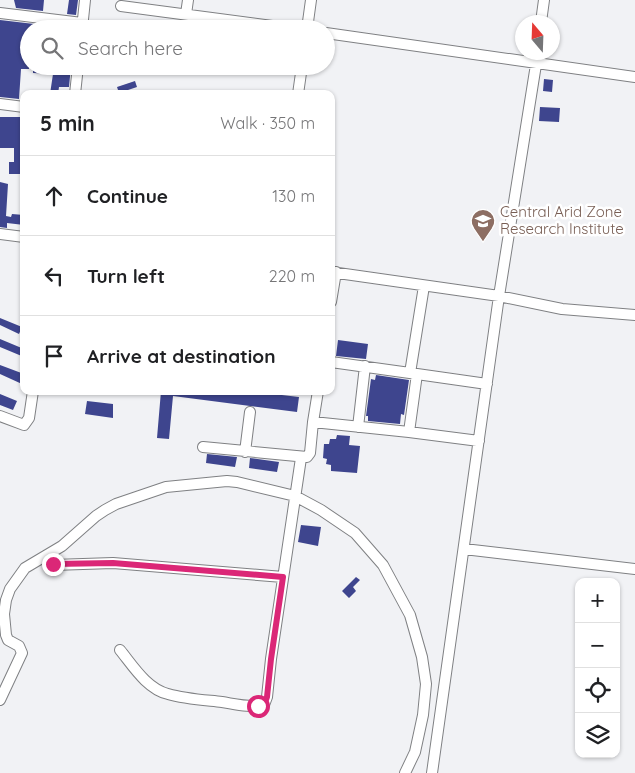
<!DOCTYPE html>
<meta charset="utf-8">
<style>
body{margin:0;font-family:Quicksand,sans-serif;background:#f2f2f2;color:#202124}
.controls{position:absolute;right:15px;bottom:15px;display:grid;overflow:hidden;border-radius:10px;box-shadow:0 1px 4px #0004}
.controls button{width:45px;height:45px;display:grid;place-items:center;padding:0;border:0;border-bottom:1px solid #e0e0e0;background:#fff;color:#202124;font:25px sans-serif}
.compass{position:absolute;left:515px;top:15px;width:45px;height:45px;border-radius:50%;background:#fff;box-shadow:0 1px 4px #0004;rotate:341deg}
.stop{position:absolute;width:15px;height:15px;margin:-11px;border:4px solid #db2777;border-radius:50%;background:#fff}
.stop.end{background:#db2777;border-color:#fff;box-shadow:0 1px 5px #0008}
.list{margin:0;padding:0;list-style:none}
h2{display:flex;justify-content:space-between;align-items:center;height:65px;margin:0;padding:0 20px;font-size:21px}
h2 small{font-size:16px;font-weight:400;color:#757577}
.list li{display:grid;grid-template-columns:32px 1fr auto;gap:15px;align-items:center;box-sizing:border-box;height:80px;padding:0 20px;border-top:1px solid #e0e0e0}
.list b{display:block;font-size:19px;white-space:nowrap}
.list em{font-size:16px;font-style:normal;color:#757577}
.icon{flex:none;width:28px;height:28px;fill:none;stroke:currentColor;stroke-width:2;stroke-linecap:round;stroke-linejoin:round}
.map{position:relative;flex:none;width:635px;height:773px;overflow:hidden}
.search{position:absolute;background:#fff;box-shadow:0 1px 4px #0004;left:20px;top:20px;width:315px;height:55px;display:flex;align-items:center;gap:12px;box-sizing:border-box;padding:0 18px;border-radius:28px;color:#757577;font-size:19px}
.panel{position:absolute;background:#fff;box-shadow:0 1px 4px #0004;left:20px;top:90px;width:315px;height:305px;border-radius:10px}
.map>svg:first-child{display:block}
.building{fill:#3e458e}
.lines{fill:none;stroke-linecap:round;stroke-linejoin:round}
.minor-casing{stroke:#7f8083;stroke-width:12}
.minor{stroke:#fff;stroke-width:10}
.route{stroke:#db2777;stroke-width:6}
.labels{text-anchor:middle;stroke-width:5;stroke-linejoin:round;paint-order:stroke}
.education-label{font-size:15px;fill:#785e54;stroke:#fff;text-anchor:start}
</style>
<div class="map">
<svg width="635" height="773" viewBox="0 0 635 773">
<rect width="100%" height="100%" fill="#f1f2f5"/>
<path class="building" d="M14,0H44L43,11L16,8Z
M69,0H78L76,15L67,14Z
M0,20L60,27L59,29H29V69H21L19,99L0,97Z
M33,66H71L69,87H59L58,94H50L53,74L33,73Z
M544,79L553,80L552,92L543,91Z
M135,81L137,87L119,93L117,87Z
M540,107L560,108L559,122L539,121Z
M0,117H24V174H9V162H14V148H0Z
M0,182L8,184L6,216L11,217L12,214L24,215V225L7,223V228L0,227Z
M0,318L22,327L19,334L0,325Z
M0,339L24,349V357L0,347Z
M338,340L368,344L366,359L336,356Z
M0,365L24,374L22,384L0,374Z
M376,375L409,380L404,415L401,414L400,424L368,421V416H366L371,379L375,380Z
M161,391H248L299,397L297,412L173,396L169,439L157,438Z
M0,394L17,401L13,410L0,405Z
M87,401L113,404V418L85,414Z
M337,435L350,436L349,445L360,446L357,473L331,471V465L326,464L327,459L323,458L324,444H329L330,439H336Z
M207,454L237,457L235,467L206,463Z
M250,458L279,462L277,472L249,468Z
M301,525L321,527L318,546L298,542Z
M356,577L360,580L353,587L356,591L349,598L342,591Z"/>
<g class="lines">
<g class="minor-casing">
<path id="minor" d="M121,6L295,29
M0,13L82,23
M186,14L188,0
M541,22L544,0
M82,29L85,0
M307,29L311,0
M326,33L635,77
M75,94L78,66
M298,94L302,66
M0,104L24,107
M0,234L24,237
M331,272L499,296L562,309L635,315
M331,302L336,272
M331,362L417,374L409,432L479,441
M410,373L424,286
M417,374L487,384
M0,416L24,425L29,418L33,391
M313,422L409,432
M358,427L365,366
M203,447L307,457L310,453L313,422L318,391
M245,452L250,412
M464,549L635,569
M53,565L113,563L283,577
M120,650C133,666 147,689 168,694C185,699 204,700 222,702C235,704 250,708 264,705L267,697L271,659L301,458
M0,700L22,653L19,646L8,640L6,635L4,614L6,600L10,589L25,568L62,546L96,516L105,510L116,504L166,487L227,481L237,482L295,496L321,510L355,533L383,565L410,615L422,657L426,684L423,715L415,752L405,773
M432,773L499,296L538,52"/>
</g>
<use href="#minor" class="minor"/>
</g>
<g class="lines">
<path class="route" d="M53,564L113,563L283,577L271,659L267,697L264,705L258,706"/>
</g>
<defs>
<g id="university-pin" transform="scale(1.25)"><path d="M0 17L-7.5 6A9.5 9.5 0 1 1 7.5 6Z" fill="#8d6e63" stroke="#fff"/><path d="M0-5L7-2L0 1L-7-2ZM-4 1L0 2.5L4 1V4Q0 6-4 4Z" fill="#fff"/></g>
</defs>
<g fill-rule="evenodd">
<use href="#university-pin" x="483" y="221"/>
</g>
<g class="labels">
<g class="education-label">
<text x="500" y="217">Central Arid Zone<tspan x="500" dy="17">Research Institute</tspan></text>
</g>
</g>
</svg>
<div class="controls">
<button>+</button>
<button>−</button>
<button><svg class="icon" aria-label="locate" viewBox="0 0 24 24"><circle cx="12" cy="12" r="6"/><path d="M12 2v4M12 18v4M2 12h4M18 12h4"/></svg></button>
<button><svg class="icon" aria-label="layers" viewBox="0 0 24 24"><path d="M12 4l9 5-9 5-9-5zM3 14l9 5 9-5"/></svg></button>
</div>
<svg class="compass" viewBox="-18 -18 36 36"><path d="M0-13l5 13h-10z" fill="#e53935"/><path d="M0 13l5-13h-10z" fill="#757577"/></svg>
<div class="stop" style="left:258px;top:706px"></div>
<div class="stop end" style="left:53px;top:564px"></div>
<div class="search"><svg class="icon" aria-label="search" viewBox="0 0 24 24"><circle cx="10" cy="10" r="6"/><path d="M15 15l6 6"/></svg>Search here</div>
<section class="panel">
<h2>5 min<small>Walk · 350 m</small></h2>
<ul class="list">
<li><svg class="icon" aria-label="ahead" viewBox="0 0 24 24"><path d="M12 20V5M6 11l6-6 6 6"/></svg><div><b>Continue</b></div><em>130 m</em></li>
<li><svg class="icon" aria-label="left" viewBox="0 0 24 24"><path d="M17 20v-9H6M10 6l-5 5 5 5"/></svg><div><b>Turn left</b></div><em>220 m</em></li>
<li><svg class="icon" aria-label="arrive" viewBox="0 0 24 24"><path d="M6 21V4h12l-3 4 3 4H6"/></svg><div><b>Arrive at destination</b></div></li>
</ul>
</section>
</div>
